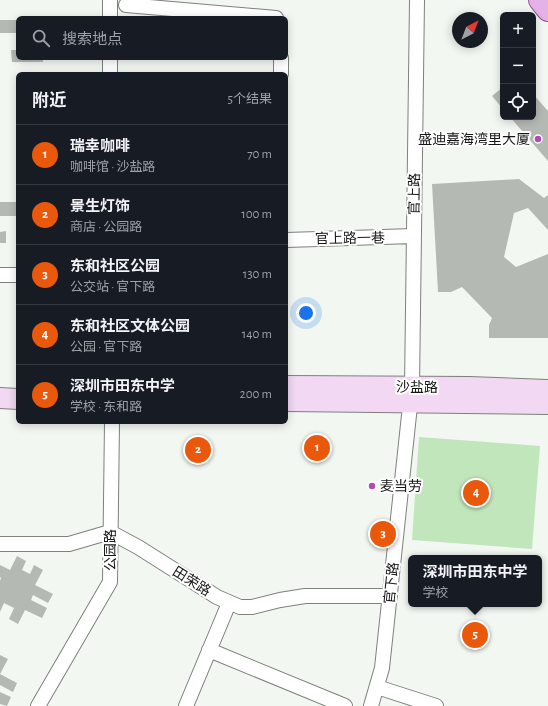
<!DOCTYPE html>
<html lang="zh">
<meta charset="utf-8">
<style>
body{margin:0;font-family:"Alegreya Sans","Noto Sans SC",sans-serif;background:#20242c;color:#f1f3f6}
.controls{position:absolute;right:12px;top:12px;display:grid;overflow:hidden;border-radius:6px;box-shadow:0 2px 10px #0003}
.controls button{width:36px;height:36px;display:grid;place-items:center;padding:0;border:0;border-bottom:1px solid #363941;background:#171b24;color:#f1f3f6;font:20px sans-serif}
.compass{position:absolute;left:452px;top:12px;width:36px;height:36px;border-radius:50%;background:#171b24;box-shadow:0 2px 10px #0003;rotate:42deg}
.you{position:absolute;left:306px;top:313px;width:14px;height:14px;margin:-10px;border:3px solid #fff;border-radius:50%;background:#1a73e8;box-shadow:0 0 0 6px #1a73e833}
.badge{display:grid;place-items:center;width:26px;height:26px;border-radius:50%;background:#ea580c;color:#fff;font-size:13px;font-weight:700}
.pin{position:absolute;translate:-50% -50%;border:2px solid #fff;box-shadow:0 1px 4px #0006}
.popup{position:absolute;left:408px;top:555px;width:134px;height:52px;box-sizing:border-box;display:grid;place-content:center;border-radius:6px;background:#171b24;filter:drop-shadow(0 1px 3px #0005);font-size:13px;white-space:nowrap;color:#9ea1a6}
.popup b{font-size:15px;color:#f1f3f6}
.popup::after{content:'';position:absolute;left:50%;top:100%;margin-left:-8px;border:8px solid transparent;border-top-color:#171b24}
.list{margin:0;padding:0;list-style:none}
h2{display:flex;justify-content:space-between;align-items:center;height:52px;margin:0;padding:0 16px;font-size:17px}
h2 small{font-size:13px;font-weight:400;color:#9ea1a6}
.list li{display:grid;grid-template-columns:26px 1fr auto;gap:12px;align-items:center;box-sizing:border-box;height:60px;padding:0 16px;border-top:1px solid #363941}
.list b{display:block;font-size:15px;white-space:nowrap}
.list p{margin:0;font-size:13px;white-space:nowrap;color:#9ea1a6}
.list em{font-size:13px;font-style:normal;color:#9ea1a6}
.icon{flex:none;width:22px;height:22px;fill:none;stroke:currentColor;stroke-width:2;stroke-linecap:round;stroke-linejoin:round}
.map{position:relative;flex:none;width:548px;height:706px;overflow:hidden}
.search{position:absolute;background:#171b24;box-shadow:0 2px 10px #0003;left:16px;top:16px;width:272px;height:44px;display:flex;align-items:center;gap:10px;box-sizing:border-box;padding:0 14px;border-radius:6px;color:#9ea1a6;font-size:15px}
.panel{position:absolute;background:#171b24;box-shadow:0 2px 10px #0003;left:16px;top:72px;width:272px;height:352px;border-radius:6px}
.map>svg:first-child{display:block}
.green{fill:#c1e6bc}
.building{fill:#b5b9b4}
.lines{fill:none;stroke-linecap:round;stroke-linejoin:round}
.minor-casing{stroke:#7d817c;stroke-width:16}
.secondary-casing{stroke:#7d817c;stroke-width:22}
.primary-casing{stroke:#915a94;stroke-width:24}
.minor{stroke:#fff;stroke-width:14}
.secondary{stroke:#f2d8f3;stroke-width:20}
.primary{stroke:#e5b2e8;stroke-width:22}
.poi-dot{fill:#ae4cb3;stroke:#fff;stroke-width:1.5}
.labels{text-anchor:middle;stroke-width:4;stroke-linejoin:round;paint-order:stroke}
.poi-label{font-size:14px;fill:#151615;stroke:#fff;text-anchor:end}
.street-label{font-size:14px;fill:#151615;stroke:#fff}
</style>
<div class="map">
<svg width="548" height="706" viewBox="0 0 548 706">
<rect width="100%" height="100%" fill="#f2f7f2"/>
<path class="green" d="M419,437L540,446L532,549L412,540Z"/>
<path class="building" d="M0,20H18V33H0Z
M11,50H18V58H43V62H12Z
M503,87V109L492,96Z
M533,94L548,111V161L510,117H533Z
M519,179L544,198L548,195V230L528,208L514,213L504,257L516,267L548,254V338H489V325L492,318L462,287L451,292H438L432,184Z
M0,202H18V216H0Z
M6,231V243H0V232Z
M17,556L26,561L22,570L30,574L34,565L43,570L35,585L53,594L48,603L33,595L31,600L47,608L42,618L25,610L18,624L9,619L14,608L4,603L0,612V581L1,578L0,577V565L10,570Z
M0,655L8,659L0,674L17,683L13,692L0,685Z
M0,692L11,697L7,706L0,704Z"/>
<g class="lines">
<g class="minor-casing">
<path id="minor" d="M110,0V18
M126,5L276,18
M110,58V74
M281,58V74
M286,240L414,236
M0,275H18
M0,544H69L110,532L138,547L217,597L240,607H252L280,600L305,596H390
M209,650L345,706
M377,687L436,706
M38,706L110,582L112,422
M186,706L229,603
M371,706L382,668L412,387L417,0"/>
</g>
<g class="secondary-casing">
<path id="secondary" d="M286,386L469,387L548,390
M0,398L18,399
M286,401L548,404"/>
</g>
<g class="primary-casing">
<path id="primary" d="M540,0L548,10"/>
</g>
<use href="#minor" class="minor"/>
<use href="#secondary" class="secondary"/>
<use href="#primary" class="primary"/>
</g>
<g class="poi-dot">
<circle cx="538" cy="139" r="4"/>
<circle cx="372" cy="486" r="4"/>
</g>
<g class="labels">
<g class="poi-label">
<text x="530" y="144">盛迪嘉海湾里大厦</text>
<text x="380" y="491" text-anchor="start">麦当劳</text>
</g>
<g class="street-label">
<text transform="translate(414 194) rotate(-89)" y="5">官上路</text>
<text transform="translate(350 238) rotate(-1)" y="5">官上路一巷</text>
<text x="417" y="392">沙盐路</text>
<text transform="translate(110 550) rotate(-90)" y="5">公园路</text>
<text transform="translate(192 581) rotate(32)" y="5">田荣路</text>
<text transform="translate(391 583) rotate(-84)" y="5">官下路</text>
</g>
</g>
</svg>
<div class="controls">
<button>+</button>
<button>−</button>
<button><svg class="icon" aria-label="locate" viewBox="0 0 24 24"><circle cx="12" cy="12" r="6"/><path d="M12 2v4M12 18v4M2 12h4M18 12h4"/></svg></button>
</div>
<svg class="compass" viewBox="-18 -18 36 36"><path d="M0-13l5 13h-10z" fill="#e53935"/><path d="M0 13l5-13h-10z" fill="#9ea1a6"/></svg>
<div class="you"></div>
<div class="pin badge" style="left:317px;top:448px">1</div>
<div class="pin badge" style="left:198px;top:450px">2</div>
<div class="pin badge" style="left:383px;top:534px">3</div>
<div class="pin badge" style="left:476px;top:493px">4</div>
<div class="pin badge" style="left:475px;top:635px">5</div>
<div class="popup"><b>深圳市田东中学</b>学校</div>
<div class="search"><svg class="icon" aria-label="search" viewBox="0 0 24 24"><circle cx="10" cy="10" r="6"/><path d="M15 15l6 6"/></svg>搜索地点</div>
<section class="panel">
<h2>附近<small>5个结果</small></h2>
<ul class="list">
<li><span class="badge">1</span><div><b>瑞幸咖啡</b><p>咖啡馆 · 沙盐路</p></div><em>70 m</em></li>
<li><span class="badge">2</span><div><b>景生灯饰</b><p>商店 · 公园路</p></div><em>100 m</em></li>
<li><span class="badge">3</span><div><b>东和社区公园</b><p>公交站 · 官下路</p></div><em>130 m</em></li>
<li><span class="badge">4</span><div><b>东和社区文体公园</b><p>公园 · 官下路</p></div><em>140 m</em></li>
<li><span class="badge">5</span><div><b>深圳市田东中学</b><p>学校 · 东和路</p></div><em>200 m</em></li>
</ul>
</section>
</div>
